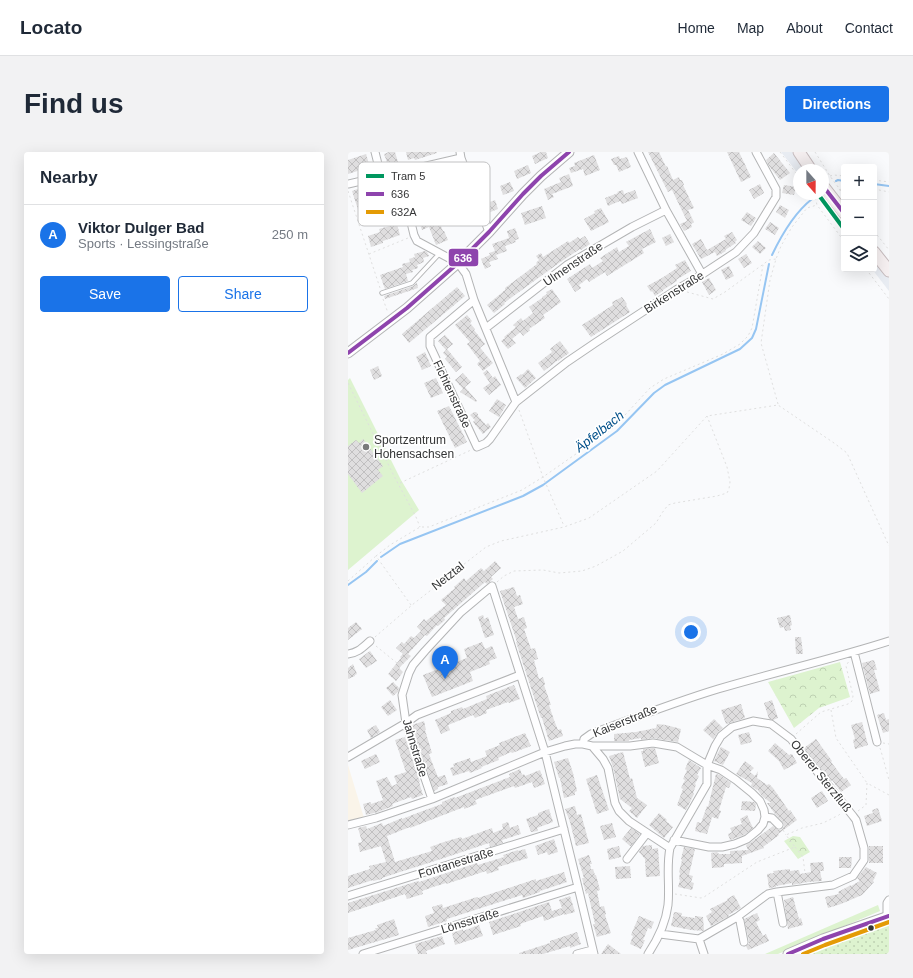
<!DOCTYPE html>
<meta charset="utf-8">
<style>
body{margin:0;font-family:Helvetica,sans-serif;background:#f2f2f3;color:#1f2937}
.controls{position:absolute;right:12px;top:12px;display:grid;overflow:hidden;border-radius:4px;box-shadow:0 4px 16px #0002}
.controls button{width:36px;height:36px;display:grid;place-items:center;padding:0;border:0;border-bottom:1px solid #e0e1e3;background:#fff;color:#1f2937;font:20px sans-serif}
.compass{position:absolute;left:445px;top:12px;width:36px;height:36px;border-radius:50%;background:#fff;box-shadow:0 4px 16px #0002;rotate:159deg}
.you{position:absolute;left:343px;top:480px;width:14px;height:14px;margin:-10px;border:3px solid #fff;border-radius:50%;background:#1a73e8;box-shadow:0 0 0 6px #1a73e833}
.badge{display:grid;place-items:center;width:26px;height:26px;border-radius:50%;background:#1a73e8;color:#fff;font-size:13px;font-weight:700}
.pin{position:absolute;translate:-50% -33px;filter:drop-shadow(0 1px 2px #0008)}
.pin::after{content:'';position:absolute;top:21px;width:14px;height:12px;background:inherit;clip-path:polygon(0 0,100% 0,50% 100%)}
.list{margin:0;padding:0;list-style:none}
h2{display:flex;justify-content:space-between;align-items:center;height:52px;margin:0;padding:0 16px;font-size:17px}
h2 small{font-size:13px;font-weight:400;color:#747a83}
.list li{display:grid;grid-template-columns:26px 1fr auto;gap:12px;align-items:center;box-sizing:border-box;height:60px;padding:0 16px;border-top:1px solid #e0e1e3}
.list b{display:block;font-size:15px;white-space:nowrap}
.list p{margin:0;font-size:13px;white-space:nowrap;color:#747a83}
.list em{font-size:13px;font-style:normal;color:#747a83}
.actions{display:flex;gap:8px;padding:12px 16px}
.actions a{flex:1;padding:9px 0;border:1px solid #1a73e8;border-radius:4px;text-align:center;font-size:14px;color:#1a73e8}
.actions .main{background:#1a73e8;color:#fff}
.icon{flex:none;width:22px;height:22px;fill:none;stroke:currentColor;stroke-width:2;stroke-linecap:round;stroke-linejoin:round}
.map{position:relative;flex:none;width:541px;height:802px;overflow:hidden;border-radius:4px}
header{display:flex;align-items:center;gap:24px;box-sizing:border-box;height:56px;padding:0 20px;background:#fff;border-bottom:1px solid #e0e1e3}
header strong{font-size:19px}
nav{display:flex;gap:22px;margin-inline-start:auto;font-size:14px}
.intro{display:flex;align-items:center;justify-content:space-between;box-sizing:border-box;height:96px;padding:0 24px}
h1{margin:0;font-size:28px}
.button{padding:10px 18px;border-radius:4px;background:#1a73e8;color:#fff;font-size:14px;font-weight:700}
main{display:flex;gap:24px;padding:0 24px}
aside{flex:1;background:#fff;border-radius:4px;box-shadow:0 4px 16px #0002}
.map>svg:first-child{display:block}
.built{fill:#e8ecf2}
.education{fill:#faf4e9}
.grass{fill:#ddf3cf}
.forest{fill:url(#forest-crowns)}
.garden{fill:url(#garden-dots)}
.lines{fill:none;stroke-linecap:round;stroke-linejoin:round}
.stream{stroke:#96c5f2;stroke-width:2}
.building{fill:url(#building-cross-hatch)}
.service-casing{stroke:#b3b4b5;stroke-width:5.5}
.minor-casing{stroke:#b3b4b5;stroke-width:9}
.tertiary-casing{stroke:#b3b4b5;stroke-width:11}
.primary-casing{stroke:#c6bcbe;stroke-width:13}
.path{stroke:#dfdfdf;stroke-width:1;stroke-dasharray:2 3;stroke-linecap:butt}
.service{stroke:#fefeff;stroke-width:3.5}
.minor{stroke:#fefeff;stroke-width:7}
.tertiary{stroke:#fefeff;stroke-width:9}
.primary{stroke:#f6f0f1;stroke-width:11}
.bus-1-casing{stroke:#fff;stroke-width:7}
.bus-2-casing{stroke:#fff;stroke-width:7}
.bus-1{stroke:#8e44ad;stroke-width:4}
.bus-2{stroke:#e49b05;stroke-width:4}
.tram-1-casing{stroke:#fff;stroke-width:7}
.tram-1{stroke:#00975f;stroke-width:4}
.poi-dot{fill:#797a7b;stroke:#fff;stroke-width:1.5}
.bus-dot{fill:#343536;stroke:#fff;stroke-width:1.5}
.labels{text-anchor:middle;stroke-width:3.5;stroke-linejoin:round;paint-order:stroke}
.street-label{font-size:12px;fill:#343536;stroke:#fff}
.poi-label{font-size:12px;fill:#343536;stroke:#fff;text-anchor:start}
.water-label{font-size:13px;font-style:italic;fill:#004f89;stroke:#fff}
.key{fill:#fff;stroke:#c2c2c3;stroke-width:1}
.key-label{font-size:11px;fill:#343536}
.line-badge{stroke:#fff;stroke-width:1.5}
.badge-label{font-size:11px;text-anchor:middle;font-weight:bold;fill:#fff}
</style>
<header>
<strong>Locato</strong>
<nav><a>Home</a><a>Map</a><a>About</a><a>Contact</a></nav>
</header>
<div class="intro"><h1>Find us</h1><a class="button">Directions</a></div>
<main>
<aside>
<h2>Nearby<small></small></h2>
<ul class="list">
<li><span class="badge">A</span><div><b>Viktor Dulger Bad</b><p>Sports · Lessingstraße</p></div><em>250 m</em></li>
</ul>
<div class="actions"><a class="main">Save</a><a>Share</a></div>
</aside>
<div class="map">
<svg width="541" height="802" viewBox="0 0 541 802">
<defs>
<pattern id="forest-crowns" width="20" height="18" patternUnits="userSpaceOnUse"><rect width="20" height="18" fill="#ddf3cf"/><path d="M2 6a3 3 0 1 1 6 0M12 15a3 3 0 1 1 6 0" fill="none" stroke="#bed1b2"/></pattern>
<pattern id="garden-dots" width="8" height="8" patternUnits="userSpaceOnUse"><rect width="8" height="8" fill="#ddf3cf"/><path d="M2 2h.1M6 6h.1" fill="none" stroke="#bed1b2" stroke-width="1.8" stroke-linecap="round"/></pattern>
<pattern id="building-cross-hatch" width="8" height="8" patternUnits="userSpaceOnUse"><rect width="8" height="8" fill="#dfdedf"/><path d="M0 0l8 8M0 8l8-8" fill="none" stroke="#c0bfc0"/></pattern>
</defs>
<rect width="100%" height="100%" fill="#f9fafc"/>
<path class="built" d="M433,0H444L458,18H451V23Z
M475,41L496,68V81L466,42H475Z
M526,107L541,126V139L524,117H526Z"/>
<path class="education" d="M0,613L16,666L0,670Z"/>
<path class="grass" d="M2,226L53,328L71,358L0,418V228Z
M530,753L532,759L430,802H417Z"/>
<path class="forest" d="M492,510L502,545L471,556L446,576L420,530Z
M445,684L452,685L462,700L450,707L436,689Z"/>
<path class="garden" d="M541,769V802H451L500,783Z"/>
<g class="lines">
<path class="stream" d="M488,29L490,28L496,29
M526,32L541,34
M424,103C434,82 446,61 464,47
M33,405L52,392L175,344L195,333L269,279L306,241L317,233L392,197L404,186L408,177L421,112
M0,433L18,420L29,409"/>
</g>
<path class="building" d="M41,0H47L50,10L40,13L36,2Z
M58,0H88L89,1L67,8L66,6L60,8Z
M193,0H198L200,6L187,12L184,4Z
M300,0H311L318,15L319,14L325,28L331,25L332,28H334L336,33H335L346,56L340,58L346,70L343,72L344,75L336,79L332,72L339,69L324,38L320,40Z
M379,0H391L403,25L393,30Z
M426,1L442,21L432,28L421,14L418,8Z
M18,2L22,15L0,22V8Z
M246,3L252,18L237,24L235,17L223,21L221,16L227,14L226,11Z
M271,4L272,7L279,5L283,15L271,20L268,13H266L263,7Z
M180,13L183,21L169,27L166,19Z
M74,21L78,32L71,34L78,54L65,58L64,52L61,50L60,46L31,56V58L12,64L4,39L23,32L27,44L58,34L56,27Z
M221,22L225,34L204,42L206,45L200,48L196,37L213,30L211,26Z
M162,30L166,39L155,43L152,34Z
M412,32L416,41L406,47L401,38Z
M436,33L448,35L446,43L434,41Z
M275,38L276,42L287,38L290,46L274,52L272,49L260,54L257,46L270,41L269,40Z
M147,48L150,57L140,61L137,52Z
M432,53L441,58L437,66L428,60Z
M194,54L198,66L177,73L173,61Z
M253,56L261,70L243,79L236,67L247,61L246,59Z
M399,60L408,66L403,74L393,68Z
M88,62L95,79H96L100,88L88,93L81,75L74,78L70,67L81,63L82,65Z
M422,70L431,76L427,83L417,77Z
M49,72L52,83L35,89V91L23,95L20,84L32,80L31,77Z
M167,76L171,87L167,88L168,90L157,94L159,99L148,103L150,107L141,110L143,114L137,117L133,107L142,103L141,101L147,99L144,92L161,86L159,79Z
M302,77L308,90L294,97L296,101L259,124L257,120L241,130L239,127L231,133L233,136L227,140L219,127L242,112L244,116L255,109L252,106L269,95L271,100L281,94L278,90Z
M384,80L389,88L387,90L388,91L377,98L378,99L369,104L367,100L353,107L344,92L353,87L359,98L378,87L376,84Z
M322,82L326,90L318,94L314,86Z
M237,84L242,92L233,98L232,97L211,111L156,151L157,152L146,161L139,153L157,138V136L189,112L188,111L191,108L188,104L193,101L195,105L220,89L221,91L230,85L232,87Z
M410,89L418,96L412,102L404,95Z
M77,99L79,100L81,104L75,106L76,110L69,113L70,116L64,118L65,120L58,122L60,129L37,137L32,123L55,115L54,112L62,110L61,107L67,105L66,102Z
M398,102L404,111L396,116L390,107Z
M337,108L343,119L328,128L329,129L315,138V139L307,144L304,139L303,140L299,134L314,126L329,116L327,113Z
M381,114L386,124L378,128L373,118Z
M361,126L368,138L361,143L354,130Z
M69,131L70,136L37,147L36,144L65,134Z
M109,135L117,144L61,191L54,182Z
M204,137L213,150L195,163L197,166L181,177L182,178L175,184L172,180L164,187L168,191L160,197L153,189L157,186L156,185L168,175L165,173L173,166L175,169L185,161L181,155L194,146V145L199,142L198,140Z
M274,145L279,152L278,153L282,160L243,185L234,173L265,153L264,150Z
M119,163L124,169L122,171L127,177L126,178L137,192L132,196L145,211L135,219L129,212L132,209L119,192L122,190L107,173Z
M97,183L105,192L99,197L114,215L108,220L97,207L99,205L95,201L98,198L90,189Z
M212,189L221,201L210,209V208L196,219L190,211L204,200L202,197Z
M77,200L83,214L74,218L68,205Z
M30,214L34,224L26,228L22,218Z
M180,217L188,226L177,236L168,226L173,222L174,223Z
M139,218L145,226L147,224L153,233L141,243L135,236L142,231L135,221Z
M115,221L123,230L117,235L129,249L128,250L112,240L115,237L107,228Z
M88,226L95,241L83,246L76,231Z
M149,247L158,253L151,265L141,259Z
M101,254L119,290L107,296L89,259Z
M126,260H128L130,262V264L138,273L140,271L143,275L135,282L125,270L127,268L122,263Z
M15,287L35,314L30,318L35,324L14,341L0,322V294L8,288L11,291Z
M147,409L153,416L143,425L145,427L139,432L137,430L96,466L97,468L90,474L89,473L79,484L77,483L60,502L63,504L51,516L55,520L48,529L40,522L53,506L52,505L55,502L48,496L54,490L56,492L63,484L66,486L73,479L69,475L76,467L78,469L98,453L93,448L107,436L106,435L116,426L118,429L133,416L136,419Z
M166,435L169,444L172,443L175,452L166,455L170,467L176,465L179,476L176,477L183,497L187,496L190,507L186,508L191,527L195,525L197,532L196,533L203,553H201L206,568L210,578L213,577L215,584L201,589L194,566H193L184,539L168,490H169L152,439Z
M135,463L136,467L140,465L146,483L137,486L130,465Z
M442,463L444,473L442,474L443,478L437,479L436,475L432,476L429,466Z
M8,470L14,477L0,488V476Z
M447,485H453L455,502H448Z
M134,490L137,497L144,494L149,506L141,509L142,512L122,520L125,529L84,545L75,523L119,506L116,497Z
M22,499L29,509L18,516L11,507Z
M526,508L529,518H526L532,539L522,542L514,511Z
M5,512L9,522L7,523V524L0,527V516Z
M45,530L51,536L50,540L45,544L38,536Z
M166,533L172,547L161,551L160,550L138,558L139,561L127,566L125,563L100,573L102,578L93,582L87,568L103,561V559L114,555L115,557L139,547L138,544Z
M42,548L49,558L40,564L33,555Z
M424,548L430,566L425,568L421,567L416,551Z
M393,552L397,566L378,572L373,558Z
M536,561L538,568L541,567V579L535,581L529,563Z
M366,567L375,576L370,580L365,587L355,578Z
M76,569L78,578H77L84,601L81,602L85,613L90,625L97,623L100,632L90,635V637L86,639L64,573Z
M514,570L520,593L507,597L505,588L507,587L503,573Z
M309,572L318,573L333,577L330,590L305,586L293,588V586L281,588V589H266V582L288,580L308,576Z
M28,573L32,580L23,586L19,578Z
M401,580L404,590L393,593L390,583Z
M177,581L183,594L164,601L163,600L150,606L151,608L133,615L134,616L122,621L121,619L105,624L102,616L106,615L105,612L122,606L123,610L139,604L137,599L152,593L151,591Z
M57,585L72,630H71L75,643L64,647L63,645L44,652L45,654L30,660L18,663L15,652L23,650V652L35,648L28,629L39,625L44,634L49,632L46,624L58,620L47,588Z
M468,587L484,609L483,610L496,627L498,626L503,633L493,640L484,628L483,629L456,596Z
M427,591L441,603L444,602L449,611L436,618L431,609L420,599Z
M373,595L382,600L375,613L366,609Z
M305,596H307L311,611L297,615L293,599H295V597Z
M275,600L282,627L284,626L289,646L299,653L289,666L281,659L284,656L272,647L265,615L261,604Z
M28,602L32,610L17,617L13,609Z
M220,606L225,621L229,639L227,640V643L216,646L212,626H211L206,610Z
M341,608L353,616L349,623L351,624L347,632L348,633L345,641L346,642L338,658L329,653L335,637L333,636L337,628L335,627L339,618L337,617Z
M397,609L406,616L402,620L407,624L410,619L409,626L419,633L421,632L425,636L441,659L442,658L449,668L430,682L431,683L415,695L416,696L394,704V711L376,712V715L364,716L363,701L369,700L371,702H382V699L400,698L398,693L402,691L425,674L430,678H433L436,675L435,670L427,662L419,651H423L414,644L409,637V638L403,634L404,631L388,622Z
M172,617L174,623L176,622L177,624L192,618L197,632L186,636L184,630L167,636L166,634L127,648L129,652L116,657V655L62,676V675L39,684L47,710L84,699L82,695L96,690L113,685L114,687L144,676L145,681L155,677L154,672L160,670L162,676L170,673L173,682L154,688L155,691L142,695L141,691L87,709L52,720L34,726V727L25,729V728L0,736V724L22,717L21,714L38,710L33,694L12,700L10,691L14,690L10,676L18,674L19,677L34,671L35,674L54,666V667L72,660L94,652V650L106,645L107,646L162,625L161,622Z
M368,622L372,623L383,631L381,636L378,635L371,658L373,659L370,667L364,665L359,682L347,679L349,670L353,671L359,654L360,655Z
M249,623L261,658L249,662L238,627Z
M474,639L480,649L469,656L463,646Z
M394,649L406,650L408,652L407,659L393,658Z
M227,654L229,663L233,662L241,691L228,694L222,670L217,657Z
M530,656L534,669L519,674L516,664L525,661L524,658Z
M201,657L205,670L189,676L190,679L183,680L178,667L190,663V661Z
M311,661L319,668L318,669L325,675L316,686L301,673Z
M399,663L405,676L396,683L382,688L380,682L384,680L382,676L394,672L392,667Z
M264,671L268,685L256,688L252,674Z
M283,676L292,682L283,694H282L274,687Z
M206,687L210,700L200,703L199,700L190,703L187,694Z
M304,693V697L310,696L312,724L298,725L297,707L291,700L295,694Z
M271,694L273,705L261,708L259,697Z
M521,694H535V711H521Z
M336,695L347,697L341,723L345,724L343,730L346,731L344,738L330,735L332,728L331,727L332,721L331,720L334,708L333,707Z
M177,697L180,706L150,715L151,718L139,722L138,719L98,732V731L85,735L74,739L75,742L59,747L57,742L0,761V751L70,729L71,730L129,711L130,713L156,705L155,703L170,698V699Z
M241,703L244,712H242L243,717H245L247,723H248L252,738L249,739L252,755L256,754L258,762L257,763L263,781L249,785L245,772H247L240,741L238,742L234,726H236L230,707Z
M491,705H504L503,716H491Z
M475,710L476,719H472L474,729L460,730L444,733V731L428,734V735L421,736L419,722L426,721L425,719L442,717V719L451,718L452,722L463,720L462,711Z
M282,714L283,726L268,727L267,715Z
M518,715L529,721L525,729L526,730L514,743L493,752L480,756L477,745L491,742L490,740L503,733V734L512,729L509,726Z
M216,720L219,730L192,739V740L175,746L174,743L99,767V769L80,775L77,764L86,761L84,755L94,752L95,756L129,745L130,746L188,727V729Z
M386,743L393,756L380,763L381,764L363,774L358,764L364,760L362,757L380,748L379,747Z
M222,744L227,760L216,763V762L196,769L195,764L172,772L173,774L145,783L141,770L201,750L204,759L214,756L211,748Z
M445,745L451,767L453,766L455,773L440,777L436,748Z
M326,760L334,761L333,764L347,766V764L355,765L356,779L343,778L323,774Z
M409,761L412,768L408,770L415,784L418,782L421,789L400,798L398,794L401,792V789L396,767Z
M291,764L306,770L303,777L300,776L295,788H297L293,797L282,792L285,784L283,783Z
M46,767L51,783L0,798V786L28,778L27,776H30L29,773Z
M131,773L135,784L107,793L104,781L115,777V779Z
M229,780L233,792L222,796V794L195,802H171V801L202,791V789Z
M94,784L97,792L78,799L79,802H70L67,792Z
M260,792L273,802H253Z"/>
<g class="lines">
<g class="service-casing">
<path id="service" d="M34,141L64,131L91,102"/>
</g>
<g class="minor-casing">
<path id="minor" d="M27,0L33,24
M112,0L113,6L141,80
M290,0L318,58L354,122
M0,32L113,6
M59,54L66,83L69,89L110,111L118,122L126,148L168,250
M126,148L82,185V194L129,295L138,291L142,287L168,250L219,210L247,191L328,138L347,127L388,100L406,81L428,45V37L408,0
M138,176L219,113L284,75L318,58
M506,500L529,590
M0,502C10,501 15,495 22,489
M235,592L236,587L243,582C286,566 327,550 370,537C427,520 485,507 541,489
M244,594H282L305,591L329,595L359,613L373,618L388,628L404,641L412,649L416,658L417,665L415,672L410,678L399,687L387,692L374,695H361L326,688
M0,605L58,571L69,563L172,523
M84,647L58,571L54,543L61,521L65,513L77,499L113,460L144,434L197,600L230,735L246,802
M417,665L424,666L431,673
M0,673L28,666L84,647L197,600L217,594L227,592H235L244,594L255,607L260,616L267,651L271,659L281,669L322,696
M279,707L299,681
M429,740L435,771
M0,744L216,677
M389,765L392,769L396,790
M539,765V751L541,748
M351,787L356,802
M15,802L230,735
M229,802L244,798
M300,802C310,787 318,770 320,753C322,734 318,715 322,696L359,632V613L367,594L373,584L384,575L405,569L423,572L443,587L505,664L508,668L516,696V708L505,724L485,733L429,740L420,742L389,765L351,787L312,782"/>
</g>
<g class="tertiary-casing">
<path id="tertiary" d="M0,201L59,156L110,111L141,80L175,42L193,24L221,0
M440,802L475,787L541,764"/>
</g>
<g class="primary-casing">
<path id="primary" d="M451,0L463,18
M475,34L496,61
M526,100L541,119"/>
</g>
<path class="path" d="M432,0L451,25
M467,0L482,24L496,43
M482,24L486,23L496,24
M53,26L58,47
M526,28L541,30
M526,37L541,40
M491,38L496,36
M0,39L32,136
M464,42L467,45L469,53L496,89
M11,70L53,56
M526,79L541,98
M21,102L60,86
M518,117L541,147
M339,140L365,147L377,140L421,108L428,107
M35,147L40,161
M0,231L46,324L68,365L72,375
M430,252L413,191L422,128L428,107L433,94L444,75L459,56L469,53
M171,258L195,325L216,374
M52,331L123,298
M0,429L28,404
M149,430L156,424L166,419L195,418L211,421L234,419L248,414L275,399L308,371L314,361L320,353L327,351L369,344L379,341L381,337L382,330L379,315L359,264
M63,453L28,404L42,393L72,375H81L174,338L195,325L265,276L302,236L316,227L375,202L392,192L400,184L404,176L415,113
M27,485L64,453L138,395L153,389L216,375L241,366L309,319L359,264L430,253L486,291L499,301L541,394
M28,494L55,516
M483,558L488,586L519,631
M448,582L473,560L500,552L504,549L505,544L498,514L501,509
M535,591L541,592
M532,596L533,599L541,628
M510,659L518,653L519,631L541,643
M435,678L438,683
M447,695L455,705L458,729
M327,742L353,746L356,745L409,710L447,695L438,683L454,676L475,671L491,663L493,661"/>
<use href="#service" class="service"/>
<use href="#minor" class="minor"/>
<use href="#tertiary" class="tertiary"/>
<use href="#primary" class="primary"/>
<g class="bus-1-casing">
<path id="bus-1" d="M475,34L496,61
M0,201L59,156L110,111L141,80L175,42L193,24L221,0
M440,802L475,787L541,764"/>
</g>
<g class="bus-2-casing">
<path id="bus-2" d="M455,802L477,793L541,770"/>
</g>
<use href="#bus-1" class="bus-1"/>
<use href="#bus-2" class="bus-2"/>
<g class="tram-1-casing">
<path id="tram-1" d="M470,42L496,77"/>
</g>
<use href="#tram-1" class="tram-1"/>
</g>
<circle class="poi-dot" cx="18" cy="295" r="4"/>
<circle class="bus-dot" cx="523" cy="776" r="3.5"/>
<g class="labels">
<g class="street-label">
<text transform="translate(225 112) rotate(-34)" y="4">Ulmenstraße</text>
<text transform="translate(326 140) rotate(-32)" y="4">Birkenstraße</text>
<text transform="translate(104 242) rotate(65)" y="4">Fichtenstraße</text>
<text transform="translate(100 424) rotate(-38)" y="4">Netztal</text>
<text transform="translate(277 569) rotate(-22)" y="4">Kaiserstraße</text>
<text transform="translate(67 596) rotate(73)" y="4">Jahnstraße</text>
<text transform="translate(473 624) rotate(51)" y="4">Oberer Sterzfluß</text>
<text transform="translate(108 711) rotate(-17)" y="4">Fontanestraße</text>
<text transform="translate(122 769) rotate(-17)" y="4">Lönsstraße</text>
</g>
<g class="poi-label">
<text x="26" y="292">Sportzentrum<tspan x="26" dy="14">Hohensachsen</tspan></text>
</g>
<g class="water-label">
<text transform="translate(251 279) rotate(-38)" y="5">Äpfelbach</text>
</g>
</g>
<rect x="10" y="10" width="132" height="64" rx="6" class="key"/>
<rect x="18" y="22" width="18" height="4" fill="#00975f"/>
<rect x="18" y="40" width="18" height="4" fill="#8e44ad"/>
<rect x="18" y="58" width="18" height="4" fill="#e49b05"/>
<g class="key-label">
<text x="43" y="28">Tram 5</text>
<text x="43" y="46">636</text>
<text x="43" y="64">632A</text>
</g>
<rect class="line-badge" x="100" y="96" width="31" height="19" rx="4" fill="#8e44ad"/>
<g class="badge-label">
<text x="115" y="110">636</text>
</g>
</svg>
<div class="controls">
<button>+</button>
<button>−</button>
<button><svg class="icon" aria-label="layers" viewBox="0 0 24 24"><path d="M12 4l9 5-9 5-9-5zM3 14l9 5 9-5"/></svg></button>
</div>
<svg class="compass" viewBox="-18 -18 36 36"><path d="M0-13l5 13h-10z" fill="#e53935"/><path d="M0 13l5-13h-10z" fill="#747a83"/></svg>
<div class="you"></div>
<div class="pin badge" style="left:97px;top:527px">A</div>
</div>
</main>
